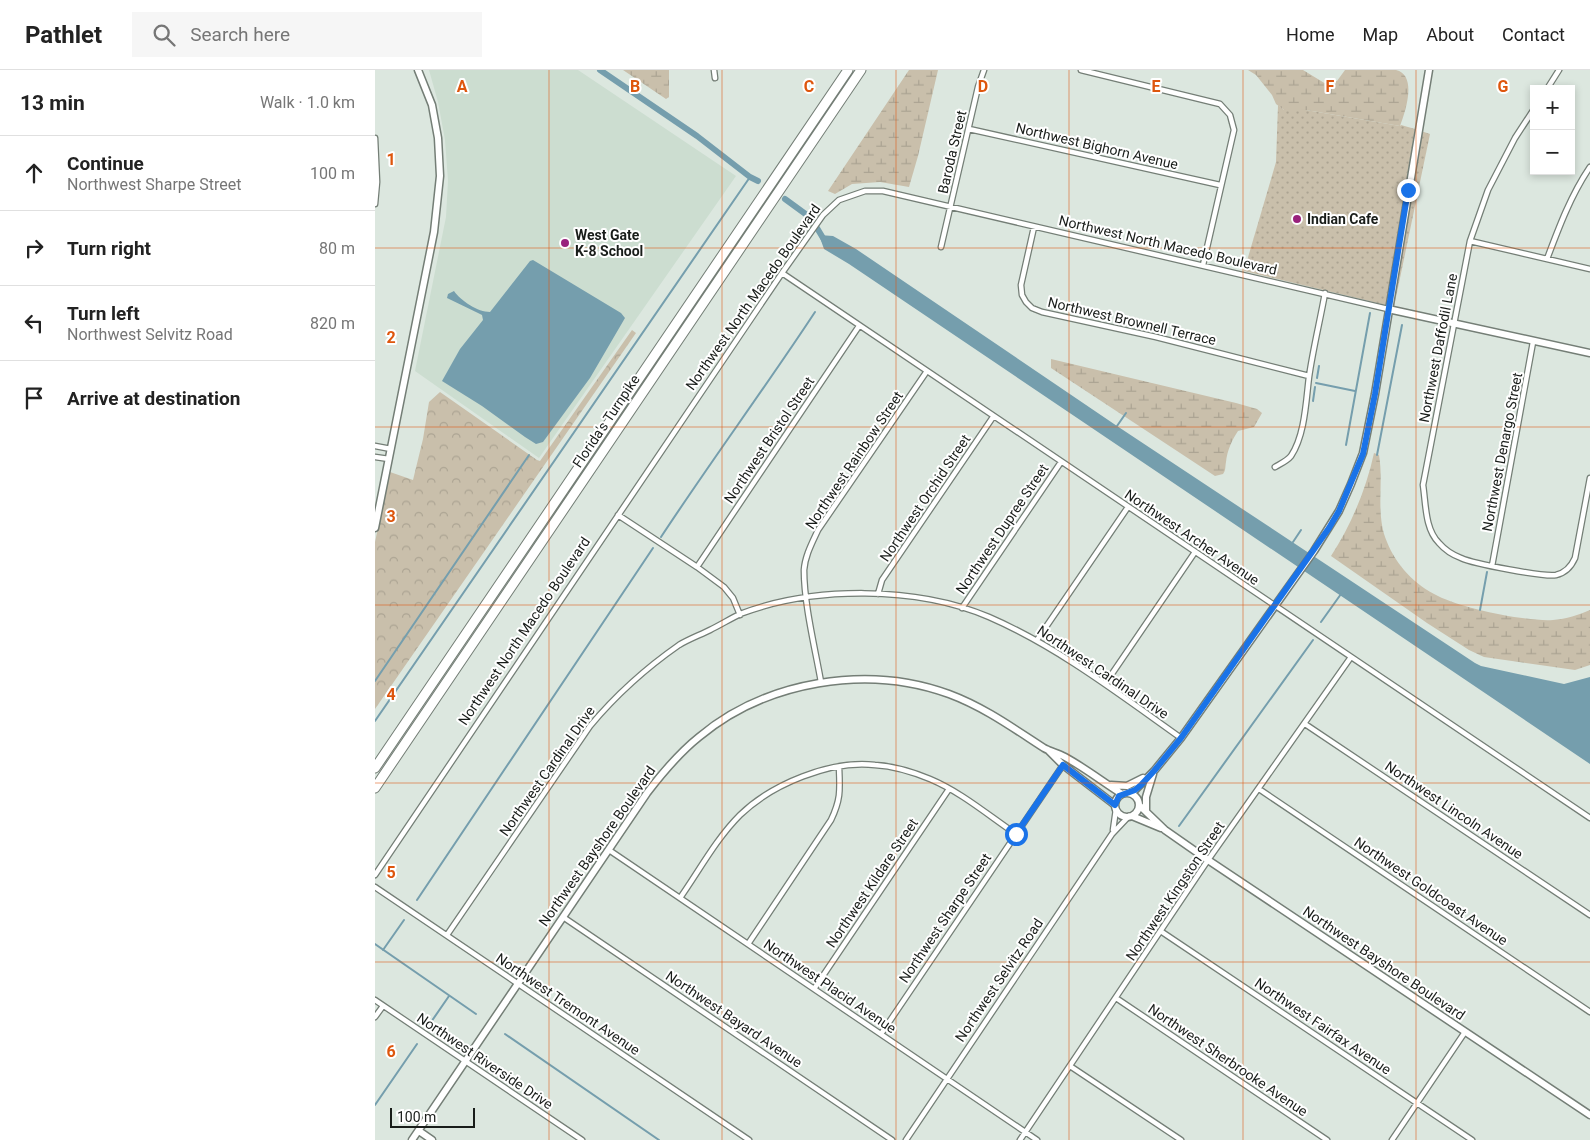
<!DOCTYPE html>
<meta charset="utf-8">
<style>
body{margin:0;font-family:Roboto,sans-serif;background:#f6f6f6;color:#222}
.controls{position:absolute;right:15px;top:15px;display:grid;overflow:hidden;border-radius:0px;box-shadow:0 2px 8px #0003}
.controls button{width:45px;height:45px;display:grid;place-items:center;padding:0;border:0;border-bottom:1px solid #e0e0e0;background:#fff;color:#222;font:25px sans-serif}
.scale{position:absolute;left:15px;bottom:12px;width:85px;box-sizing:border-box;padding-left:5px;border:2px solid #191d1a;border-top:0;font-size:14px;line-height:18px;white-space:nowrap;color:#191d1a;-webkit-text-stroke:4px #fff;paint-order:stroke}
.stop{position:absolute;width:15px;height:15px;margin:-11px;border:4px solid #1a73e8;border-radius:50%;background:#fff}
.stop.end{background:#1a73e8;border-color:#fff;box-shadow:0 1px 5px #0008}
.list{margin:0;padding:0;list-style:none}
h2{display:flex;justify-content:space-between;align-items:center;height:65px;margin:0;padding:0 20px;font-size:21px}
h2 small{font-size:16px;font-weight:400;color:#767676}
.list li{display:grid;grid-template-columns:32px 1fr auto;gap:15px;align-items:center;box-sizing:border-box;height:75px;padding:0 20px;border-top:1px solid #e0e0e0}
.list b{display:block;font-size:19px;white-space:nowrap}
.list p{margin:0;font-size:16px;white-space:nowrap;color:#767676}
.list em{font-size:16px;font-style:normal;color:#767676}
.icon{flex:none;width:28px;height:28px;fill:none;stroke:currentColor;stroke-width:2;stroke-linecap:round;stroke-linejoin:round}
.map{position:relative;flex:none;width:1215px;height:1070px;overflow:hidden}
header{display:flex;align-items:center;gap:30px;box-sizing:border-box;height:70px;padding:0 25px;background:#fff;border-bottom:1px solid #e0e0e0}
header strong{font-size:24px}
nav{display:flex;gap:28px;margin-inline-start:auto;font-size:18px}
.search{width:350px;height:45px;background:#f6f6f6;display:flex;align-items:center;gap:12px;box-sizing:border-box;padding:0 18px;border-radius:0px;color:#767676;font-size:19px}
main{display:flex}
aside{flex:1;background:#fff}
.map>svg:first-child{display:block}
.built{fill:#ccddd0}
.green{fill:url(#green-dots)}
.forest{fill:url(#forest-crowns)}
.wetland{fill:url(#wetland-marsh)}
.water{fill:#759ead}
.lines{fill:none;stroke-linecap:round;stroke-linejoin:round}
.stream{stroke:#759ead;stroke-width:2}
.canal{stroke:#759ead;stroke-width:6}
.street-casing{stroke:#747e76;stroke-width:7}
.secondary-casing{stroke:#747e76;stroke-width:9}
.highway-casing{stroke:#747e76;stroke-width:11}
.street{stroke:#fff;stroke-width:4.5}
.secondary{stroke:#fff;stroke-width:6}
.highway{stroke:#fff;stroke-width:9}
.route{stroke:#1a73e8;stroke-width:6}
.grid{fill:none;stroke:#de560d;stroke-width:1;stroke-opacity:0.55}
.poi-dot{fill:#99217c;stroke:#fff;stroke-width:2}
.labels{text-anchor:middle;stroke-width:4;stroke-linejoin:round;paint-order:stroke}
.street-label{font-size:14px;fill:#191d1a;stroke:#fff}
.poi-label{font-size:14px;font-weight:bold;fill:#191d1a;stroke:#fff;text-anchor:start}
.grid-label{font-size:16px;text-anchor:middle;font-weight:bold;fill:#de560d;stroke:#fff;stroke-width:4;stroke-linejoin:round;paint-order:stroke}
</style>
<header>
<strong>Pathlet</strong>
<div class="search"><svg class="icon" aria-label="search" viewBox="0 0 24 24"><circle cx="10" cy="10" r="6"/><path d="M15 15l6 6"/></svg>Search here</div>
<nav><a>Home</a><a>Map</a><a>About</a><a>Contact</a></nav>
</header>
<main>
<aside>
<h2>13 min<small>Walk · 1.0 km</small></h2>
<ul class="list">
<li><svg class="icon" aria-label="ahead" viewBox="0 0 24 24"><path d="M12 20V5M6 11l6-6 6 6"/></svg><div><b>Continue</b><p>Northwest Sharpe Street</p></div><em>100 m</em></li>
<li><svg class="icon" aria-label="right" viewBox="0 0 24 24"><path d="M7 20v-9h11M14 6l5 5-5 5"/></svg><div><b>Turn right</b></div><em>80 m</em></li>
<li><svg class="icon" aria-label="left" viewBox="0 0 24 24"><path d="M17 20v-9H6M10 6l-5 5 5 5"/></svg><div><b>Turn left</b><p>Northwest Selvitz Road</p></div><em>820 m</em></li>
<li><svg class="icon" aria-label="arrive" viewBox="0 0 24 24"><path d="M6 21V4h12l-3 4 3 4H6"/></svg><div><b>Arrive at destination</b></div></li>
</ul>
</aside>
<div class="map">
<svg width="1215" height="1070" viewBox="0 0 1215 1070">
<defs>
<pattern id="green-dots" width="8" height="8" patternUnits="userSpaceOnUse" patternTransform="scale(1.25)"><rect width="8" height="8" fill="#c9bfab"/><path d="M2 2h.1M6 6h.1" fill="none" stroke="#aca493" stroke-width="1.8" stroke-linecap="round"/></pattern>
<pattern id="forest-crowns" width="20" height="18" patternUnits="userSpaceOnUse" patternTransform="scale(1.25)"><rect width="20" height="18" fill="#c9bfab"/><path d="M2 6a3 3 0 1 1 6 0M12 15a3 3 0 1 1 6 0" fill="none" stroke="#aca493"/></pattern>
<pattern id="wetland-marsh" width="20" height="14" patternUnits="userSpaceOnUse" patternTransform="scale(1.25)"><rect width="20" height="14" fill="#c9bfab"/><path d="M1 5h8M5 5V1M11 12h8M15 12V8" fill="none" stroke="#aca493"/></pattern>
</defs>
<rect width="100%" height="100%" fill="#dce7df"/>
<path class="built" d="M54,0H203L361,106L164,388L40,301L71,147L73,111L70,70L63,32Z"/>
<path class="green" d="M903,35L909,40H931L1025,56L1026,55L1040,59L1011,235L869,201L901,92Z
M1046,61L1055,64L1019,237H1017Z"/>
<path class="forest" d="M257,260L261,263L0,639V472L15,402L38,410L48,369L54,332L65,322L162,390L165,391Z"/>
<path class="wetland" d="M248,0H294V27L291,29Z
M534,0H563L543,86L534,117L505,112L477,114L460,124L453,121Z
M873,0H928L951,14L962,11L970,0C983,0 1009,0 1021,0C1043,5 1030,43 1025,56L931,40H909L901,34L897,25L881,5Z
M676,289L861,333L882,339L887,343L879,357L863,361C857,370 852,381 851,392C850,397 851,400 848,404L840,406L676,298Z
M999,383L1004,385C1009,414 1000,444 1012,472C1021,495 1040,515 1063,526C1086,538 1152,552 1178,550C1191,549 1204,545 1215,540V595L1200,600L1109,587L1094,580L1052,553L956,486C976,455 991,420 999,383Z"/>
<path class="water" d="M444,165L458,166L481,179L742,356L1100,593L1106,596L1189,614L1215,607V694L474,194L449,179Z
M158,190L246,243L250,248L215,308L168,372L161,374L150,367L107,336L67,311L85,279L108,250L107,245L103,243L72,228L73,224L79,221C86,231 103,242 115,242L155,191Z"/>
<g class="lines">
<path class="stream" d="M942,308L944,296
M941,313L980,321
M938,331L940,317
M742,356L751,343
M971,375L995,243
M1002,385L1027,255
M286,467C336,391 390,318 440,242
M918,472L926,460
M1105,540L1112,502
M946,552L966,524
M0,611L154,385
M0,651L375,107
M804,756L938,570
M42,830L278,478
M0,874L101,944
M8,880L29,850
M54,955L74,926
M130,964L284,1070
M0,1035L42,974"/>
<path class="canal" d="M225,0L322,66L375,107L383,111
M410,129L436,148L451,173"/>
<g class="street-casing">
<path id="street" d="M339,0L340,8
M706,0L845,34L855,45L859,60L828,195
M1172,19L1184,0
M1159,39L1140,68L1113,120L1095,171L1048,415C1051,435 1050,459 1064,473C1070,480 1078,485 1086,488C1099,494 1169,507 1181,505C1190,503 1196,497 1200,488L1215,408
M594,59L845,115
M0,68L2,112L0,134
M659,157L646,215L647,225L651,232L657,238L667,242L781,267L934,306
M1095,171L1215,199
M566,177L603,17L609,0
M1172,189C1184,157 1196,125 1215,97
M407,203L1215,748
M0,376L16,379
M0,387L14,389
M900,397C905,394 912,391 916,386C930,365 931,331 934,307C938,279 945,251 950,223
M243,445L322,497L349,517L358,528L365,545
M1117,496L1158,272
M322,497L484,256
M503,524L507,510L618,347
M587,538L686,392
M662,570L753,437
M446,612C440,578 429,534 429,500C430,486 437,473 443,460L552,301
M730,614L820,482
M930,654L1215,845
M884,719L1215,942
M738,760L741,739
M234,780L662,1070
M0,805L407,203L448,145L464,130L490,121H508L1013,239
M0,817L374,1070
M305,828C324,801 341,769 365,745C397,714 455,690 500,695C518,696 538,702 555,709C586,722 613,745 641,764
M188,847L517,1070
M787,862L1097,1070
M72,865L215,656C241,625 271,598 304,575C314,569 325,565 335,560C345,555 355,549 365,544C439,516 541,516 614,547C683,577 744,624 806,668
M373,874L456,750C466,729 465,720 464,697
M439,919L574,719
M741,928L952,1070
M0,930L207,1070
M0,947L8,936
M506,964L688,695
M695,996L806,1070
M531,1070L737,764L754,746
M645,1070L833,790L976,587
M1017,1070L1090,962"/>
</g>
<g class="secondary-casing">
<path id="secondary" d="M1013,239L1215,283
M0,458L59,162L65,106L63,68L57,35L43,0
M673,680L688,695L740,735
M736,715L752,716L768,708
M752,723L760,720L779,701L806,668L939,481L964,441L976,414L988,383L1000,324L1054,0
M740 735a12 12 0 1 1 24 0a12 12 0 1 1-24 0Z
M764,735L790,760L833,790L1215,1045
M771,740V727L778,704
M757,746L786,758
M44,1061L57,1070
M37,1070L272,723C288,702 304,683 324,667C391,611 492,594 574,624C609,637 638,658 669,678C676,682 683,683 690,687C710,698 728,712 747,724"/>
</g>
<g class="highway-casing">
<path id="highway" d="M0,698L473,0
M0,718L486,0"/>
</g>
<use href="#street" class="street"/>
<use href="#secondary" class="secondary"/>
<use href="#highway" class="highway"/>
</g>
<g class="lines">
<path class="route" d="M641,764L688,695L740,735L744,726L760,720L766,715L779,701L806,668L954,458L964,441L988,384L1000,324L1033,120"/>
</g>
<path class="grid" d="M174,0V1070M347,0V1070M521,0V1070M694,0V1070M868,0V1070M1041,0V1070M0,178H1215M0,357H1215M0,535H1215M0,713H1215M0,892H1215"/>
<g class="poi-dot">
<circle cx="922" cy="149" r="5"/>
<circle cx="190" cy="173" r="5"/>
</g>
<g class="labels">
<g class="street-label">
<text transform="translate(722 76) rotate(13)" y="5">Northwest Bighorn Avenue</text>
<text transform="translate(577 82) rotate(-77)" y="5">Baroda Street</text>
<text transform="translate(793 175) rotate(13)" y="5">Northwest North Macedo Boulevard</text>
<text transform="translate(378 227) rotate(-55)" y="5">Northwest North Macedo Boulevard</text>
<text transform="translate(757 251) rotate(13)" y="5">Northwest Brownell Terrace</text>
<text transform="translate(1063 278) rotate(-79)" y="5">Northwest Daffodil Lane</text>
<text transform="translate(231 351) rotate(-56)" y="5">Florida's Turnpike</text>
<text transform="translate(394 370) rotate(-56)" y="5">Northwest Bristol Street</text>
<text transform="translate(1127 382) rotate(-79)" y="5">Northwest Denargo Street</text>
<text transform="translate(479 390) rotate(-56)" y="5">Northwest Rainbow Street</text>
<text transform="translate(550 428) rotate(-56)" y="5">Northwest Orchid Street</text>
<text transform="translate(627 459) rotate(-56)" y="5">Northwest Dupree Street</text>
<text transform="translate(817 467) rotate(34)" y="5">Northwest Archer Avenue</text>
<text transform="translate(149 561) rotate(-56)" y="5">Northwest North Macedo Boulevard</text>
<text transform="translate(728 602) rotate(34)" y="5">Northwest Cardinal Drive</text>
<text transform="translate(172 701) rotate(-55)" y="5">Northwest Cardinal Drive</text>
<text transform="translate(1079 740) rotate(34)" y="5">Northwest Lincoln Avenue</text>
<text transform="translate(222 776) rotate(-55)" y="5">Northwest Bayshore Boulevard</text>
<text transform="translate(497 813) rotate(-56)" y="5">Northwest Kildare Street</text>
<text transform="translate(800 821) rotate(-56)" y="5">Northwest Kingston Street</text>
<text transform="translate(1056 821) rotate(34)" y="5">Northwest Goldcoast Avenue</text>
<text transform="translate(570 848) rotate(-56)" y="5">Northwest Sharpe Street</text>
<text transform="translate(1009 893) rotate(34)" y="5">Northwest Bayshore Boulevard</text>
<text transform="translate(624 910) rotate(-56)" y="5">Northwest Selvitz Road</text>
<text transform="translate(455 916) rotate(34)" y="5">Northwest Placid Avenue</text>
<text transform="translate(193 934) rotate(34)" y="5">Northwest Tremont Avenue</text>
<text transform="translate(359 949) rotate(34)" y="5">Northwest Bayard Avenue</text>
<text transform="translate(948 956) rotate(34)" y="5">Northwest Fairfax Avenue</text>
<text transform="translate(853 990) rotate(34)" y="5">Northwest Sherbrooke Avenue</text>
<text transform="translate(110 991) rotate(34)" y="5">Northwest Riverside Drive</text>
</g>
<g class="poi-label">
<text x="932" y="154">Indian Cafe</text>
<text x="200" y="170">West Gate<tspan x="200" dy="16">K-8 School</tspan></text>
</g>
</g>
<g class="grid-label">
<text x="87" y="22">A</text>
<text x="260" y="22">B</text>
<text x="434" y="22">C</text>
<text x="608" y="22">D</text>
<text x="781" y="22">E</text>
<text x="955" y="22">F</text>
<text x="1128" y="22">G</text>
<text x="16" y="95">1</text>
<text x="16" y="273">2</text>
<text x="16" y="452">3</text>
<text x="16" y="630">4</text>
<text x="16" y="808">5</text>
<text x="16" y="987">6</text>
</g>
</svg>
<div class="controls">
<button>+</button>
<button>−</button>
</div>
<div class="scale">100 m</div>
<div class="stop" style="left:641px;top:764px"></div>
<div class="stop end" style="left:1033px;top:120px"></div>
</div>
</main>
